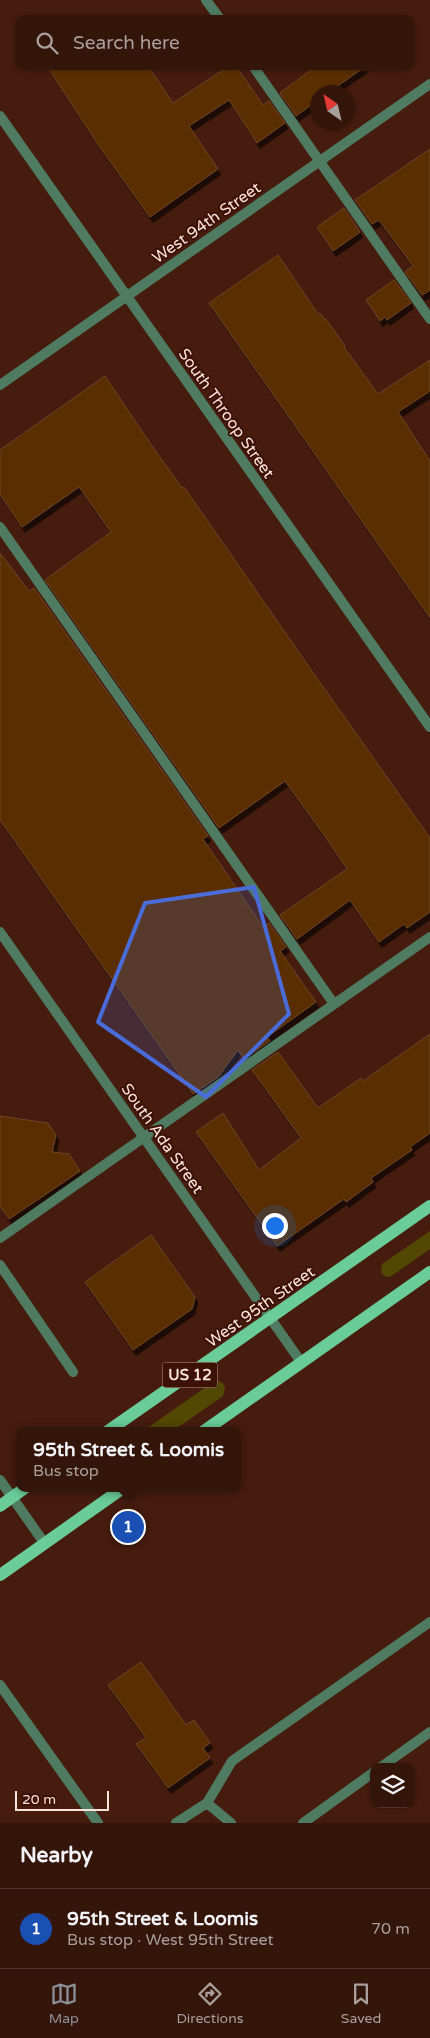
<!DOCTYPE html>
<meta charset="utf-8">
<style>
body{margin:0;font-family:"Varela Round",sans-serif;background:#3f2218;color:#f1f3f6}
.controls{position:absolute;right:15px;bottom:15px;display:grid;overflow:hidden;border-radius:10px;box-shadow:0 1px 4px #0004}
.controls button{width:45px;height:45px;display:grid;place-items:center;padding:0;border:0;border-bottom:1px solid #4e342b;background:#34150a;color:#f1f3f6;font:25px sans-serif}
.compass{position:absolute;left:310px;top:85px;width:45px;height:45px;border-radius:50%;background:#34150a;box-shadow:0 1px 4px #0004;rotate:326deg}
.scale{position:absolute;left:15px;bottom:12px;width:94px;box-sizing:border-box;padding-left:5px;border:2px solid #ffe2d9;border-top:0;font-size:14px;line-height:18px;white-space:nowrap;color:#ffe2d9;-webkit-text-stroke:4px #3b1205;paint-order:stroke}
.you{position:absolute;left:274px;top:1225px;width:18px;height:18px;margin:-12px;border:4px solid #fff;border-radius:50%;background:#1a73e8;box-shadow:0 0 0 8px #1a73e833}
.badge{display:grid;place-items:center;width:32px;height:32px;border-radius:50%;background:#8c9099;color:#fff;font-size:16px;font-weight:700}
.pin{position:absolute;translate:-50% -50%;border:2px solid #fff;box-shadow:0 1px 5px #0006}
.popup{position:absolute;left:16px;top:1427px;width:225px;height:65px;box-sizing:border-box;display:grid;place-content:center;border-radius:10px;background:#34150a;filter:drop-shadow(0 1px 4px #0005);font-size:16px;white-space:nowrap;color:#a99f9c}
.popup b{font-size:19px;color:#f1f3f6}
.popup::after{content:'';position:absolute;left:50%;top:100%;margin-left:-10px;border:10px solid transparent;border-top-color:#34150a}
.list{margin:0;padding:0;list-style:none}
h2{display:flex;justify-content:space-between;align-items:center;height:65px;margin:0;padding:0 20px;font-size:21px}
h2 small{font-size:16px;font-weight:400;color:#a99f9c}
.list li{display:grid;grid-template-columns:32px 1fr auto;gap:15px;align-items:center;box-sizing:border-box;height:80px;padding:0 20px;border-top:1px solid #4e342b}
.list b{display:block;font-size:19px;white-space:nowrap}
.list p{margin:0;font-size:16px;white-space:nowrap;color:#a99f9c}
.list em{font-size:16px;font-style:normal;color:#a99f9c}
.icon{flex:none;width:28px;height:28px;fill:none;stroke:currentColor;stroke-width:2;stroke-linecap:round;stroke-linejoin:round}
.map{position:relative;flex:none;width:430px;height:1823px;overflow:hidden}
.search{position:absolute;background:#34150a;box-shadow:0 1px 4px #0004;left:15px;right:15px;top:15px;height:55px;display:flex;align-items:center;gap:12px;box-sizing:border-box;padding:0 18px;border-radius:10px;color:#a99f9c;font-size:19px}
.sheet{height:145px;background:#34150a}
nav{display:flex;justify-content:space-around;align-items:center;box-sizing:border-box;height:70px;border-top:1px solid #4e342b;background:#34150a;font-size:14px;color:#a99f9c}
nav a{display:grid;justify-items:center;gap:2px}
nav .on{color:#8c9099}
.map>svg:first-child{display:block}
.green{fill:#524804}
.building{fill:#5a2e01;stroke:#6b4627;filter:url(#shadow)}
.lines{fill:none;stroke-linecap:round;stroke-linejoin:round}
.service{stroke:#4e7b62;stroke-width:10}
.minor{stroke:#4e7b62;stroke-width:10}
.primary{stroke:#69cc99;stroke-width:12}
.marked{fill:#4a6cd8;fill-opacity:0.2;stroke:#4a6cd8;stroke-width:4;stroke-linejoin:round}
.labels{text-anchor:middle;stroke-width:4;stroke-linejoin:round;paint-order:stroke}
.shield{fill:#3b1205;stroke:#c4a499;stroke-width:1}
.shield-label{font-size:15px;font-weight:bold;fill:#ffe2d9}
.street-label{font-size:16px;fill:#ffe2d9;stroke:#3b1205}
</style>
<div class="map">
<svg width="430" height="1823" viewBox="0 0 430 1823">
<defs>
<filter id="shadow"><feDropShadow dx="3" dy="5.5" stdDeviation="0" flood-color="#0009"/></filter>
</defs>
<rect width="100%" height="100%" fill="#461c0e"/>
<path class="green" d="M430,1231V1249L390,1277L384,1276L381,1272L382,1264Z
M216,1380L223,1383L225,1388L223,1396L173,1431H143Z"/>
<path class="building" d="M47,66H148L173,103L229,66H236L263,105L269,101L285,123L257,143L229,100L189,126L218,169L150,217L99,146Z
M316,66H366L329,92H318V100L296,116L280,93Z
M430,149V290L422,295L405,272L413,266L379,220L372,224L355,200Z
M344,208L360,232L333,251L317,227Z
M278,255L318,314L320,313L324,319H326L345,346L344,347L378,394L430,360V391L398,412L430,461V618L209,303Z
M394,280L411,303L387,320L385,317L380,321L366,300Z
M105,376L152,446L182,488L184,487L314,674L430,838V912L407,928L404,924L379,942L350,900L297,939L280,915L347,869L326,838L285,781L219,828L45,580L111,532L79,487L22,527L0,494V450Z
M0,553L29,591L34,588L208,836L203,839L263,927L269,923L286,947L280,951L316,1002L267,1037L270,1041L244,1059L238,1050L218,1077L193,1094L0,820Z
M430,1034V1133L410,1147L412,1150L371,1178L373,1182L346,1202L344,1199L277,1246L196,1132L223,1113L259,1170L301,1138L252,1070L278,1052L318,1108L361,1078L363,1081Z
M0,1116L48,1123L56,1135L52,1152L69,1154L80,1171L9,1219L0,1206Z
M151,1235L195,1297L192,1309L133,1350L85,1282Z
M141,1662L186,1725L194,1720L210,1743L203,1748L210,1758L168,1788L136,1744L146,1738L108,1685Z"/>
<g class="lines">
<path class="service" d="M206,0L220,19
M253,66L430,319
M0,527L334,1004
M0,1238L430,937
M0,1265L73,1372
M0,1480L45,1544
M381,1767L430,1732
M207,1803L231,1823
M176,1823L207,1803L232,1761L430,1622
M303,1823L374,1772"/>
<path class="minor" d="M0,116L430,727
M0,385L430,84
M0,932L301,1362
M0,1685L98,1823"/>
<path class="primary" d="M108,1431L430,1206
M204,1431L430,1272
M0,1506L25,1488
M0,1575L123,1488"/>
</g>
<path class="marked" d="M254,887L289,1014L206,1097L98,1022L145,903Z"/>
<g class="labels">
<rect class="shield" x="162.5" y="1362.5" width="55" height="25" rx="4"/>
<g class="shield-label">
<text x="190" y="1380">US 12</text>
</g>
<g class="street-label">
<text transform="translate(206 222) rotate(-35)" y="6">West 94th Street</text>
<text transform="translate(227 413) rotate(55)" y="6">South Throop Street</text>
<text transform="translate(163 1138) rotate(55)" y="6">South Ada Street</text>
<text transform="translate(260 1306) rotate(-35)" y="6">West 95th Street</text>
</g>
</g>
</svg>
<div class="controls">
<button><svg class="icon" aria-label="layers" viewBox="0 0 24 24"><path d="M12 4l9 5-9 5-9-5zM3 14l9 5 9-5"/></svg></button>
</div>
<svg class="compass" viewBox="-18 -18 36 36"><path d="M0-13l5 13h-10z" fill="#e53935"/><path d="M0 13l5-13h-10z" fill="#a99f9c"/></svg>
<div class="scale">20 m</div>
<div class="you"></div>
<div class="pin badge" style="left:128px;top:1527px;background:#1a4fb4">1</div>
<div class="popup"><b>95th Street &amp; Loomis</b>Bus stop</div>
<div class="search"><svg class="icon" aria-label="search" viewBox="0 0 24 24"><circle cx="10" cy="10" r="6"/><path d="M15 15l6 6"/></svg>Search here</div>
</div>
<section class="sheet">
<h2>Nearby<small></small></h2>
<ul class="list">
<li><span class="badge" style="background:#1a4fb4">1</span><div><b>95th Street &amp; Loomis</b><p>Bus stop · West 95th Street</p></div><em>70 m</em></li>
</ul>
</section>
<nav>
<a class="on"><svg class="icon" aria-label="map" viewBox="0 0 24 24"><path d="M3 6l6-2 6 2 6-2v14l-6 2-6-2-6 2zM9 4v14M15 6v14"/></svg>Map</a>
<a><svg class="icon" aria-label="directions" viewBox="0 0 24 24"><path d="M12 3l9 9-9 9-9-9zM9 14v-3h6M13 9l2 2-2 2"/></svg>Directions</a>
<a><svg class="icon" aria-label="saved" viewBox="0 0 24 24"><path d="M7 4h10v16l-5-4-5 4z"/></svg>Saved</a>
</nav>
